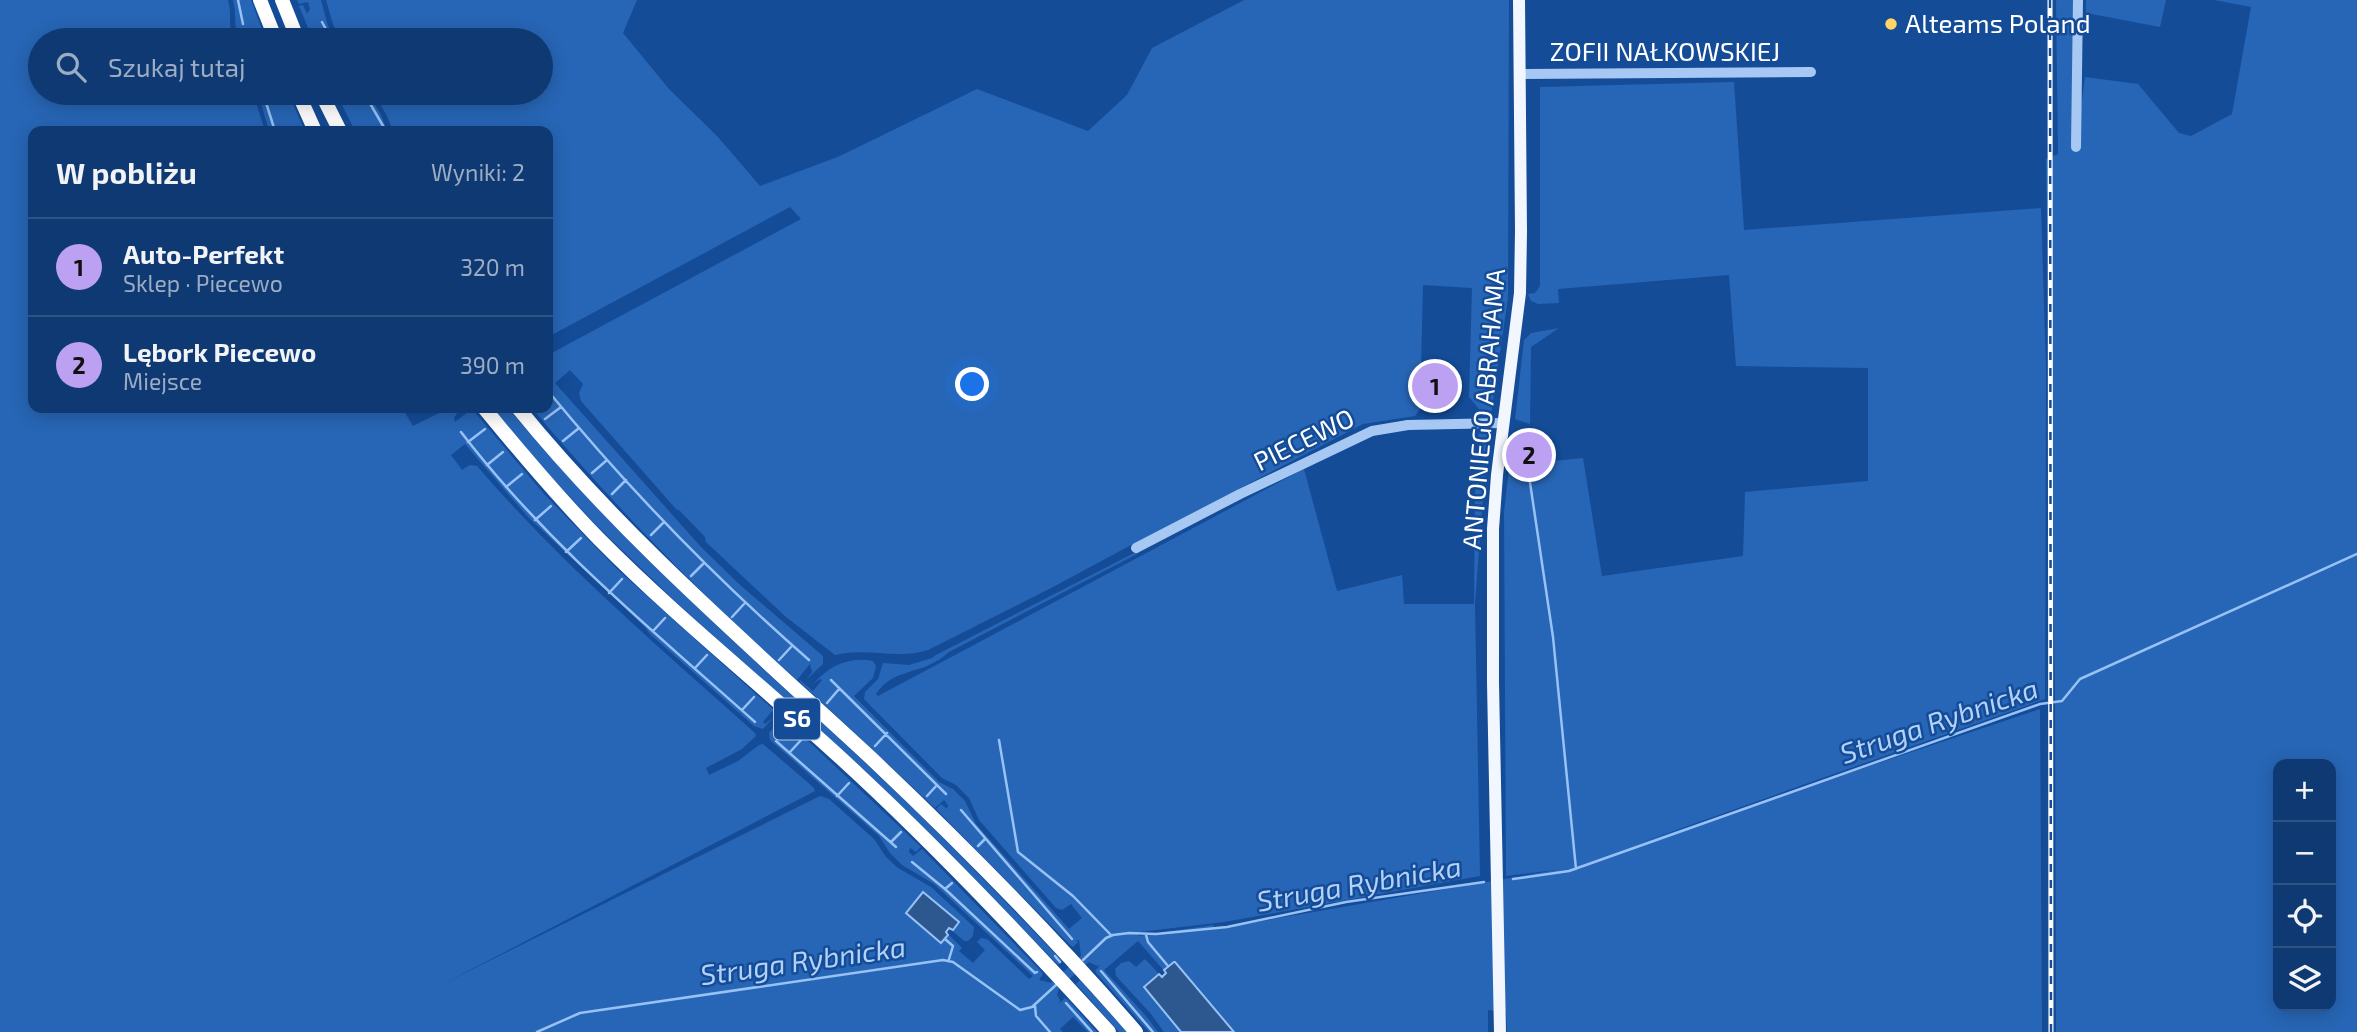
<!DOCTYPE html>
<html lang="pl">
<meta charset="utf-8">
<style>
body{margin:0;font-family:"Exo 2",sans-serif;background:#184077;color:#f1f3f6}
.controls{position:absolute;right:21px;bottom:21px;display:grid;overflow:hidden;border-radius:14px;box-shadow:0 4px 18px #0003}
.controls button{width:63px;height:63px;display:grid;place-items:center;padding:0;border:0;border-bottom:2px solid #2f5384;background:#0f3972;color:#f1f3f6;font:35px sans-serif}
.you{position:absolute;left:973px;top:385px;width:24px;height:24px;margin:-18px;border:5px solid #fff;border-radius:50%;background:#1a73e8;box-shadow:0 0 0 10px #1a73e833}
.badge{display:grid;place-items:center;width:46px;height:46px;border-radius:50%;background:#bca0f2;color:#111;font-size:23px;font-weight:700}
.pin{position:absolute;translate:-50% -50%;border:4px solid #fff;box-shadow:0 2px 7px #0006}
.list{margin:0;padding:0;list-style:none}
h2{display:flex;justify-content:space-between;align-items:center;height:91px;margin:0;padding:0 28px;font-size:30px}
h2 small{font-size:23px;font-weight:400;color:#9bacc4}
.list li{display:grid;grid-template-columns:46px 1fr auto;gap:21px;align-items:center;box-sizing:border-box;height:98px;padding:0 28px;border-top:2px solid #2f5384}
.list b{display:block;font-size:26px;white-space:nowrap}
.list p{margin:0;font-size:23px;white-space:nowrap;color:#9bacc4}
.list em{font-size:23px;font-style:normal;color:#9bacc4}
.icon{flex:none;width:38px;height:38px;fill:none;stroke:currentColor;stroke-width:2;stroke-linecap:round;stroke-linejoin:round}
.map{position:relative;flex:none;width:2357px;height:1032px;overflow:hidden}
.search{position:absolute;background:#0f3972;box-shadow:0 4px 18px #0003;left:28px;top:28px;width:525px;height:77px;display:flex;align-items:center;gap:18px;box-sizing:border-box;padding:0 24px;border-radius:38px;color:#9bacc4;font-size:26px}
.panel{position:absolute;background:#0f3972;box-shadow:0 4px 18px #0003;left:28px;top:126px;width:525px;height:287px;border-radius:14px}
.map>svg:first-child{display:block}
.green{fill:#2766b6;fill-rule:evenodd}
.water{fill:#2d578f;stroke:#98c2f5;stroke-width:2}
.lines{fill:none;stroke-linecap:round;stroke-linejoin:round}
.stream{stroke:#98c2f5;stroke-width:2.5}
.minor{stroke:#a6c8f3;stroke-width:10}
.major{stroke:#f1f6ff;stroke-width:12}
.highway{stroke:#fff;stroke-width:14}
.rail-casing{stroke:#fff;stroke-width:5}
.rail{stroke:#144c98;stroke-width:2.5;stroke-dasharray:8;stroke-linecap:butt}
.poi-dot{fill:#ffd567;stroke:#144c98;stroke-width:2.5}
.labels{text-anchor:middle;stroke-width:5;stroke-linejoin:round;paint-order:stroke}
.shield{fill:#144c98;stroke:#b8c9e0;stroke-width:2}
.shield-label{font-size:24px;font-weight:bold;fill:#fff}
.poi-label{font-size:26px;fill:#fff;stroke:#144c98;text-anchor:start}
.street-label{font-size:26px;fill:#fff;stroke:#144c98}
.water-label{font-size:28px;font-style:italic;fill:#b2d2f9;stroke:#144c98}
</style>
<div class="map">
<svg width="2357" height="1032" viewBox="0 0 2357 1032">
<rect width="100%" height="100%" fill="#144c98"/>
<path class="green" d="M0,0H228C232,14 228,27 233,40H40V93H253L265,131H33V408H410L404,411L413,426L449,408H460L454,418L455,422L472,409L545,495L617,569L786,721L785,722L772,711L763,722L765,724L774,717L763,729L754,726L650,634L645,627L528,517L465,444L451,455L462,470L470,465L477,466C561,564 659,647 755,733L756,736L742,749L706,768L709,775L738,761L759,745L763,744L813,787L815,791L441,985L820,796L829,799L874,839L886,857L898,868L931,887L974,927L973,936L968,941H964L949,928L953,930L959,922L924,892L941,943L948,935L946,932L962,948L959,951L973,963L985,950L977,942L981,938L987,939L1029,979L1033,976L934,884L902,865L890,853L879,836L770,740L769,733L779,721L773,731L775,734L788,722L921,847L916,852L910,848L909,852L913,856L922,849L1040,970L1043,974L1039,980L1051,983L1081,956L1079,940H1076L1078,942L1073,947L1070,945L936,809L941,804L947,809L948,805L944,800L935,808L799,681L800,680L813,691L822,680L820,679L811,685L813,684C829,666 849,656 873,661L876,666L873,678L854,696L939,782L953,789L965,801L976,824L1069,929L1082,918L1071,904L1062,910L1056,908L979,820L969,798L956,785L942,778L864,699L865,692L878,679L883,663L909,665L932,658L936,655L1138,551L1139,553L949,652C945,655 940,660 935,662C914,674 891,671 876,694L878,696L1304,469L1337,591L1402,575L1404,604H1474L1475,483L1479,429H1488L1475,604L1480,876L1224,922L1139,932V936L1213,925L1214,929L1227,927L1556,870L1506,876L1504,512L1513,432L1531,431L1534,463L1583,458L1602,576L1743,556L1745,492L1868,481V368L1736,366L1729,275L1558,289L1559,303L1538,304L1531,301L1528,294L1535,293L1540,286V87L1734,82L1744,230L2041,208L2046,369L2045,699L1634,845L2040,709L2042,1032H1507L1506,1012L1488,1010V1032H1234L1175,962L1164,969L1166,973L1138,941L1104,970L1146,1016L1158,1032H1149L1097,974L1095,971L1100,965L1097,966L1089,962L1059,988L1057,995L1060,1000L1059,1003L1065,998L1069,1001L1097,1032H1088L1073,1017L1060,1029L1063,1032H0Z
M233,0H251L266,40H261L258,33L254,38L255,40H239C233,26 237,14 233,0Z
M297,0H321L328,26L336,40H313L299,6L303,5L307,14L310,9L308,2L299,4Z
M326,0H637L623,33L669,89L718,137L760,186L840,156L977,89L1088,131L1127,95L1152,48L1244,0H1509L1508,298L1491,414H1483L1469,397L1472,288L1423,285L1420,409L1415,416L1363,424L1223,497L1136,547L1133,544L1053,587L928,650C897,660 866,647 835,655L786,617L706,542L705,537L680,511L676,509L581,401L579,393L583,384L570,370L555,383L701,547L740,585L823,656V664L806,680L812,672L810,664L797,680C702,596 613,505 532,408H548V355L801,219L790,207L548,337V131H393L387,116L374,93H541V40H341L333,24Z
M2056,0H2078L2077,138L2085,77L2138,84L2179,133L2191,136L2232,114L2251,7L2214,0H2357V1032H2056L2055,692L2046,159L2058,154ZM2278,764H2331V1006H2278Z
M2086,0H2166L2160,27L2086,13Z
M258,93H288L305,131H269Z
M336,93H368L381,115L387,131H355Z
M1559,328L1531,347L1530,424L1515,419L1524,340L1531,333Z
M493,408H508C610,531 727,636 845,744C920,813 992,887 1062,961L1058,965L951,854L878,783L678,604L595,524L532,456Z
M1145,959L1162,977L1143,988L1181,1032H1164L1151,1014L1116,976L1115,969L1121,963L1129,961L1136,967Z
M1080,980L1127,1032H1119L1076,984Z"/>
<path class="water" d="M923,892L959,922L953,930L949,928L946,932L948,935L941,943L906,913Z
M1174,962H1175L1234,1032H1181L1144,987L1159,974L1162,977L1166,973L1164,970Z"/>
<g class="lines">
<path class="stream" d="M238,0L243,24
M322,22L332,40
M263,93L275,131
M364,93L386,131
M548,391C627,487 715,578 809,660
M545,419L561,407
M461,432C546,543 651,629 755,722
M563,441L579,428
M468,442L485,429
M487,465L503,452
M1528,469L1553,637L1576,869
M592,473L607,460
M506,487L522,474
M612,494L626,480
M535,520L551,506
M651,535L664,522
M566,552L581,538
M691,576L704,563
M609,593L622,579
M732,617L744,604
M653,631L665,618
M779,660L791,647
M695,668L707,655
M831,680L946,794
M827,703L839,689
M742,710L754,697
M999,740L1018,852L1073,896L1111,935
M776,741L896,847
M875,746L887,733
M790,752L802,739
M837,796L849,783
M927,796L937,785
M961,810L1072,939
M891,842L901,832
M978,846L985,839
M912,862L945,889L1035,973L1037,972
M1513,879L1569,871L2040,704L2062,701L2080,679L2357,554
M945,889L952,883
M1146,935L1148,942L1168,966
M945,939L953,946L949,959
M1055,956L1060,962
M1083,960L1106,938L1113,935L1129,933L1156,934L1227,927L1346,902L1484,882
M1101,971L1153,1032
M1066,1003L1092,1032
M1035,1006L1036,1016L1050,1032
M537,1032L580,1013L943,960L953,962L1020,1010L1032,1007L1056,985"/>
<path class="minor" d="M1520,74L1811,72
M2076,147L2078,0
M1136,548L1240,494L1372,431L1408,425L1503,423"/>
<path class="major" d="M1500,1032L1493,683V529L1497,475L1520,293L1521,231L1519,0"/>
<path class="highway" d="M260,0L276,40
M282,0L298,40
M298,93L315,131
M321,93L340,131
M484,408C521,453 558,497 599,539C681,622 773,694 858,774C946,856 1028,943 1109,1032
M518,408C623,537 749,645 871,758C963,845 1053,936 1136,1032"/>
<g class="rail-casing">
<path id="rail" d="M2050,0L2051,1032"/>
</g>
<use href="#rail" class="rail"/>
</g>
<circle class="poi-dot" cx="1891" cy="24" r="7"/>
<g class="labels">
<rect class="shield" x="774" y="698.5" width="46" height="41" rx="5"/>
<g class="shield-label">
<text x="797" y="727">S6</text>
</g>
<g class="poi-label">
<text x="1905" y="33">Alteams Poland</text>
</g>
<g class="street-label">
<text x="1665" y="61">ZOFII NAŁKOWSKIEJ</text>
<text transform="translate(1484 409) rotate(-85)" y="9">ANTONIEGO ABRAHAMA</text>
<text transform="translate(1304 440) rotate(-26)" y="9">PIECEWO</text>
</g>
<g class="water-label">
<text transform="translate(1939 721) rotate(-19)" y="10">Struga Rybnicka</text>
<text transform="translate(1359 884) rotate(-10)" y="10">Struga Rybnicka</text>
<text transform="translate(803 961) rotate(-8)" y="10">Struga Rybnicka</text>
</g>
</g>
</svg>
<div class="controls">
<button>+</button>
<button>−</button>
<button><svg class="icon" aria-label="locate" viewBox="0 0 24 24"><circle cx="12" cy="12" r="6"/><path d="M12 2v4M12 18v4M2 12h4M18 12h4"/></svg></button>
<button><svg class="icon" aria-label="layers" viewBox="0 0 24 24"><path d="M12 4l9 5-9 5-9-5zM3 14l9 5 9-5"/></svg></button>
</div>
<div class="you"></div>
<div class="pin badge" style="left:1435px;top:386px">1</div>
<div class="pin badge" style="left:1529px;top:455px">2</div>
<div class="search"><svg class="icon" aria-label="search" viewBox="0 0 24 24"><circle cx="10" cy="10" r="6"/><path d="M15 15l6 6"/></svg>Szukaj tutaj</div>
<section class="panel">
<h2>W pobliżu<small>Wyniki: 2</small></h2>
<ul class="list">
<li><span class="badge">1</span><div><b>Auto-Perfekt</b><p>Sklep · Piecewo</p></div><em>320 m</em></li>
<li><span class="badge">2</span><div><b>Lębork Piecewo</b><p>Miejsce</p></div><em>390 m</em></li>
</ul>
</section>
</div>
